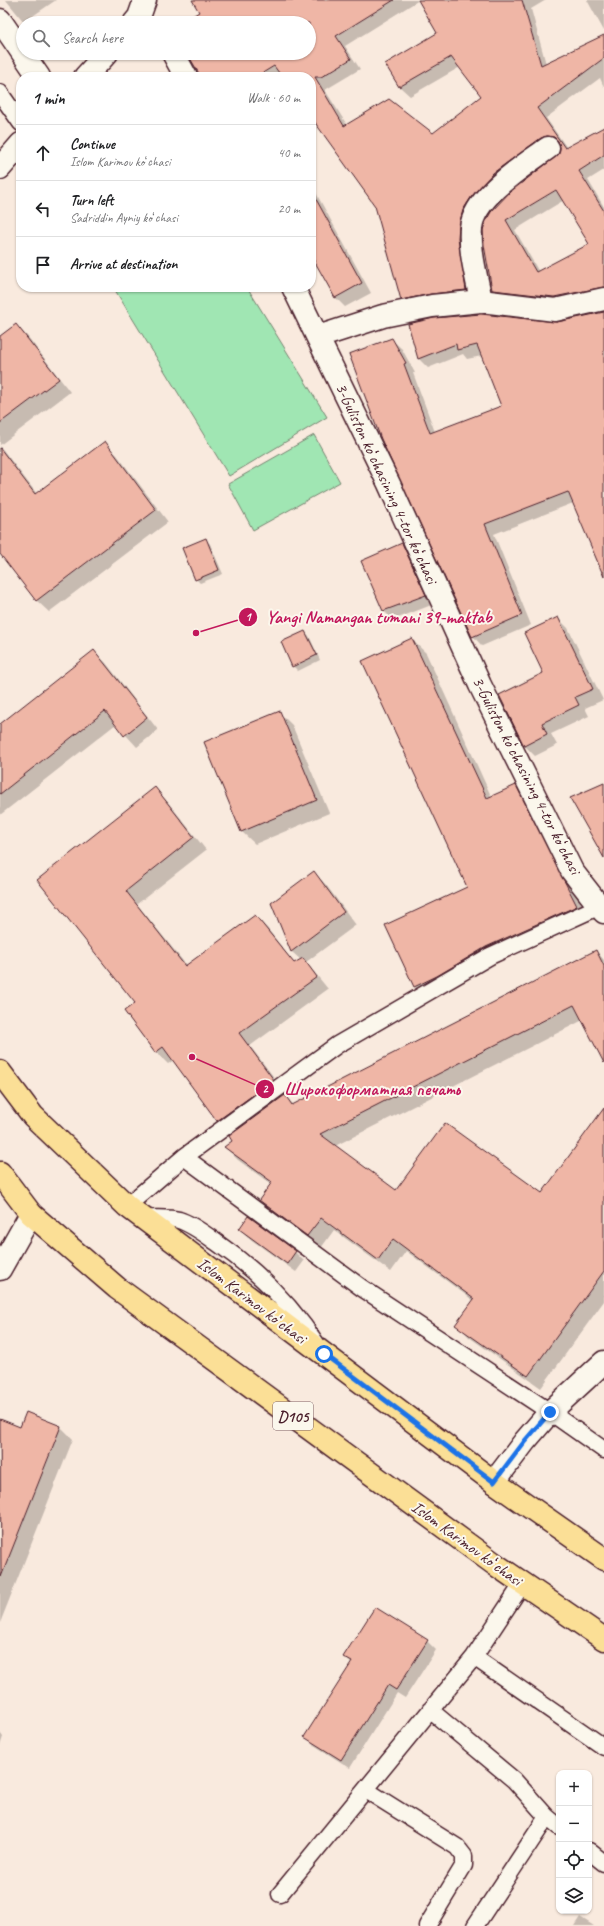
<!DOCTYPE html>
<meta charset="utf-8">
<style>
body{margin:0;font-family:Caveat,sans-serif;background:#f2f2f2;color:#202124}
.controls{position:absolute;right:12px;bottom:12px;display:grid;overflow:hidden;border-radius:8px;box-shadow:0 1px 3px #0004}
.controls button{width:36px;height:36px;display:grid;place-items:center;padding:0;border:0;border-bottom:1px solid #e0e0e0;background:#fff;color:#202124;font:20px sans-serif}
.stop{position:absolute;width:12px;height:12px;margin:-9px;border:3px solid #1a73e8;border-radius:50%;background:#fff}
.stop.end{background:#1a73e8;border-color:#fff;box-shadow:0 1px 4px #0008}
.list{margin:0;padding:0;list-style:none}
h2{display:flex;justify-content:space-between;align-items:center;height:52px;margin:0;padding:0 16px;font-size:17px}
h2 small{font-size:13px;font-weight:400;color:#757577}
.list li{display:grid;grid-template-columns:26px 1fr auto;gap:12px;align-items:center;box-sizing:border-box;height:56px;padding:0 16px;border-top:1px solid #e0e0e0}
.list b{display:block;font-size:15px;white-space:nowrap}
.list p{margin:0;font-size:13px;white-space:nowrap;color:#757577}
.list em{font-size:13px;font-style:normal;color:#757577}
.icon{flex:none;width:22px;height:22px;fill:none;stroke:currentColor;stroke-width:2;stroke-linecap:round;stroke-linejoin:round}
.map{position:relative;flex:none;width:604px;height:1926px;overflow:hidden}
.search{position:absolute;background:#fff;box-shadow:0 1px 3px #0004;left:16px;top:16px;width:300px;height:44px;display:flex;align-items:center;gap:10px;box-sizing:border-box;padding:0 14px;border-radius:22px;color:#757577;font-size:15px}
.panel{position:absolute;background:#fff;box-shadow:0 1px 3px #0004;left:16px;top:72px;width:300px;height:220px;border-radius:16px}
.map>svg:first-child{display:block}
.green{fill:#a0e6b3;stroke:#75826f}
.shadow{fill:#0003;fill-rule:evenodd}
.building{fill:#efb6a6;stroke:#4a1f2b;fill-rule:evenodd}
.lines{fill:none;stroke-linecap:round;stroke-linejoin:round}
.service-casing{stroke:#4a1f2b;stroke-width:19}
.minor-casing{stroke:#4a1f2b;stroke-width:25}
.tertiary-casing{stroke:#4a1f2b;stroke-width:25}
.primary-casing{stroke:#4a1f2b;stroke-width:25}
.service{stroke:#fbf7ec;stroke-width:16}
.minor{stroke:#fbf7ec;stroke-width:22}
.tertiary{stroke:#fbf7ec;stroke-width:22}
.primary{stroke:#fbdf96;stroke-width:22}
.route{stroke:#1a73e8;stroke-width:5}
.labels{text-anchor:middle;stroke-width:4;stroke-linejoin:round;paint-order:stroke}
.shield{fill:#fbf7ec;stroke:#7f6065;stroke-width:1}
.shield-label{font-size:16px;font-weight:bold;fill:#4a1f2b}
.street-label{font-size:17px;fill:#4a1f2b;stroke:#fbf7ec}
.leader{fill:none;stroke:#c2185b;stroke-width:1.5}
.callout-dot{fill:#c2185b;stroke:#fbf7ec;stroke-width:1.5}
.mark-label{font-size:12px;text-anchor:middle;font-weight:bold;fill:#fff}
.callout-label{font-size:18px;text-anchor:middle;font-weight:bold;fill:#c2185b;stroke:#fbf7ec;stroke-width:4;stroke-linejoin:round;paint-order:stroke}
</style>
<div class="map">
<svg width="604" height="1926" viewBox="0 0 604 1926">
<rect width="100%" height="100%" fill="#f9eade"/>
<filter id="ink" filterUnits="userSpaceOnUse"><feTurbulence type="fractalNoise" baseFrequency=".025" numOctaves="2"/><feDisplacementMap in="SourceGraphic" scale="8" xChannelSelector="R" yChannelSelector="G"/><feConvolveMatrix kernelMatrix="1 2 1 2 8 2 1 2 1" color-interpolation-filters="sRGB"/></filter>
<g filter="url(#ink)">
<path class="green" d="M121,287H247L327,417L229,476L115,290Z
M314,435L340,482L253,530L228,484Z"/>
<path class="shadow" d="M6,0H56L24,22Z
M194,0H546L531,9L546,64L604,36V87L600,78L546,118L567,148L604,128V170L588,180L604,207V298L565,307L502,299L493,289L485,245L560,153L561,145H557L480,208L475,299L412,309L402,299L376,206L311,116V77H203L188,53H309V23H182L201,12ZM419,0L439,33L386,65L400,87L410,96L460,67L482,97L433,134L347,125L325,90L360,69L345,46ZM564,200L591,244L539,272L515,230Z
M587,0H604V31Z
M311,184L371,293L345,307L335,297L311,253Z
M604,313V547L573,503L494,534L531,625L482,646L473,636L392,340L402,349L415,373H413L435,432L502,406L482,356L467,359L463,354L428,368L418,358L409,324L558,323Z
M16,325L28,337L70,392L0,445V337Z
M105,443L117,455L168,522L49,612L36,600L0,552V446L37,494Z
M206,540L210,544L223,574L200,583L196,579Z
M402,544L411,553L434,604L393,620L384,611L362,562Z
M558,618L568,628L603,700L585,708L589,716L551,734L557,745L535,756L525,746L500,695L545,673Z
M305,632L309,636L320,660L298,671L293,666Z
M411,639L426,653L506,829L531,818L545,832L590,921L501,961L451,990L429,1001L414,986L469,888Z
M94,651L106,663L158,730L137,747L116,724L0,815V725Z
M280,713L292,725L329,813L255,844L242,832L206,743Z
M155,789L167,801L206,850L137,904L187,966L255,916L267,928L295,964L301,960L292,952L272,903L314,872L326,885L356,925L306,962L328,989L250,1046L285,1092L230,1132L218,1120L174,1060L168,1064L156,1052L137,1004L39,880Z
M596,951L604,960V1060L583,1020L335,1146L396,1191L542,1194L604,1130V1301L541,1388L469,1337L457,1324L474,1301L406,1251L391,1272L334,1230L321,1248L273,1213L260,1200L272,1185L238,1160L225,1147L285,1096L294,1105Z
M240,1229L295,1252L304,1261L296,1272L249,1238Z
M27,1413L61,1427L73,1439L0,1623V1420L21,1428Z
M427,1641L436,1650L405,1698L397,1693L350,1768L314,1745L306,1736L352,1664L344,1657Z
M0,1733L3,1737L0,1746Z
M580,1917L594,1926H574Z"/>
<path class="building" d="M192,0H394L336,36L351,59L321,77H315L344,126L389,99L433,133L481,96L451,57L399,87L385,64L437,33L418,0H522L541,65L604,35V58L537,108L565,148L604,127V155L579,171L604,211V287L554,297L492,290L484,245L483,230L486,221L491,212L510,192L559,154L560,147L558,141L554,137L547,136L541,138L493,173L472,196L463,210L459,225L458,238L466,290L431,294L401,300L375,206L311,117V77H282L274,66L256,77H201L187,53H309V23H181L199,12ZM556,190L589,244L536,272L506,220Z
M311,190L362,283L335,298L311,255Z
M604,312V577L568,492L485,524L522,615L472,637L381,439L349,354L392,338L406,363L404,364L430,433L501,406L477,345L457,350L456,344L418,359L408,324L434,318L481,314L557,322Z
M16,324L59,379L0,423V336Z
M105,441L156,510L36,601L0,554V448L35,494Z
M206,538L219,570L195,580L182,548Z
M402,543L426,595L383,611L361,561Z
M558,617L593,689L575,697L579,705L542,723L547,734L524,746L499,695L543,673L524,633Z
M305,631L317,655L292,667L281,642Z
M412,638L487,798L516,785L577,906L486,947L437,976L414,987L385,925L467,887L362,661Z
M94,650L147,717L124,736L105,711L0,794V724Z
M280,711L317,800L241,832L204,742Z
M604,783V858L570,798Z
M155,787L194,837L126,891L185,966L255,915L294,963L303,958L317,977L239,1033L274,1080L217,1121L163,1047L155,1053L124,1011L135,1003L37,880Z
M314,871L344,912L291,952L271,903Z
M596,950L604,966V1063L574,1005L320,1134L396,1190L445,1123L542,1193L604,1108V1271L528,1376L455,1325L474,1299L393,1239L378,1260L321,1218L307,1236L259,1200L272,1182L224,1147L232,1141L229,1136L285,1095L292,1105Z
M248,1216L296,1251L287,1264L239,1229Z
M26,1412L61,1426L1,1577L0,1419L20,1427Z
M375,1607L428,1640L396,1690L388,1685L341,1760L304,1737L352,1662L343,1657Z"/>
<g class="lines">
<g class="service-casing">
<path id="service" d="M0,93L21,123
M184,1157L362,1288L550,1412L604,1450
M127,1206L184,1157L337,1045L490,956L600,906
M143,1218C154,1219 168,1217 179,1220C192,1224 205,1234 216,1242C258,1271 290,1303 318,1346
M474,1657L604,1747
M430,1710L514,1780L547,1817L559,1827
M366,1790L457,1847L464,1856V1865L427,1926
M589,1851L604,1863
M280,1894L474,1657L523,1583
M475,1926L547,1817"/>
</g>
<g class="minor-casing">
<path id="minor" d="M0,20L39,77
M134,23L139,17L145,0
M173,53L186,77
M85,77L107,53
M0,168L21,144
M293,287L389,484L480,685L572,871L604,912
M481,301C477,278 469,252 471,228C474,196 525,165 548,148
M318,337L383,316L432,306L481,301L555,310L604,299
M494,1482L525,1441L550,1412L604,1362"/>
</g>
<g class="tertiary-casing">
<path id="tertiary" d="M0,1269L31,1214"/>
</g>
<g class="primary-casing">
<path id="primary" d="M0,1072L33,1116L127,1206L494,1482L604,1559
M0,1173L31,1214L117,1288L496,1565L604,1639"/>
</g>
<use href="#service" class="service"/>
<use href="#minor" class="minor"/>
<use href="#tertiary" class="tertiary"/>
<use href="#primary" class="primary"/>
</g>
</g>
<g class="lines" filter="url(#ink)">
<path class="route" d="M324,1354L494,1482L525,1441L550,1412"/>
</g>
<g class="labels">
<rect class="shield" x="273" y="1402" width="40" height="28" rx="3"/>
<g class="shield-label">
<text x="293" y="1422">D105</text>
</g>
<g class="street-label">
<text transform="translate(387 483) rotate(65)" y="6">3-Guliston koʻchasining 4-tor koʻchasi</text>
<text transform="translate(527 775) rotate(63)" y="6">3-Guliston koʻchasining 4-tor koʻchasi</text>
<text transform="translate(252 1300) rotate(37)" y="6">Islom Karimov koʻchasi</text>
<text transform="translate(467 1543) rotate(36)" y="6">Islom Karimov koʻchasi</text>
</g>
</g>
<path class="leader" d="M196 633L248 617M192 1057L265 1089"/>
<g class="callout-dot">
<circle cx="196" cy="633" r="4"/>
<circle cx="192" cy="1057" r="4"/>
<circle cx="248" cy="617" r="10"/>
<circle cx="265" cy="1089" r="10"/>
</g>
<g class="mark-label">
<text x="248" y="621">1</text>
<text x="265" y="1093">2</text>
</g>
<g class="callout-label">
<text x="379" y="623">Yangi Namangan tumani 39-maktab</text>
<text x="372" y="1095">Широкоформатная печать</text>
</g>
</svg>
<div class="controls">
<button>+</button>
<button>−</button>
<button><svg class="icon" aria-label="locate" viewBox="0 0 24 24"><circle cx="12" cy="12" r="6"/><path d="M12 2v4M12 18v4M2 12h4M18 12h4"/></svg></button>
<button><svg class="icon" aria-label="layers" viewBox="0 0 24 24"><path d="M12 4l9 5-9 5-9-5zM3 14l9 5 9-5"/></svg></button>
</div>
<div class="stop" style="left:324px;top:1354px"></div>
<div class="stop end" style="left:550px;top:1412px"></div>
<div class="search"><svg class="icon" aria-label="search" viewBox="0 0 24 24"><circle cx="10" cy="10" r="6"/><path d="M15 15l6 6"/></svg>Search here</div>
<section class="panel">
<h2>1 min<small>Walk · 60 m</small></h2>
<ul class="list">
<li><svg class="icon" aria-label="ahead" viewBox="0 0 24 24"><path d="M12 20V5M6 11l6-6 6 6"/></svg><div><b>Continue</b><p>Islom Karimov koʻchasi</p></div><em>40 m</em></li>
<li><svg class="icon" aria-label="left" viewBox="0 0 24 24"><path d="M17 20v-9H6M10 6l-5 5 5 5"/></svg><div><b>Turn left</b><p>Sadriddin Ayniy koʻchasi</p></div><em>20 m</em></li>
<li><svg class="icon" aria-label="arrive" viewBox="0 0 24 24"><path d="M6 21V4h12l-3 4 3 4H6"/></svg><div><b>Arrive at destination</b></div></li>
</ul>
</section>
</div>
